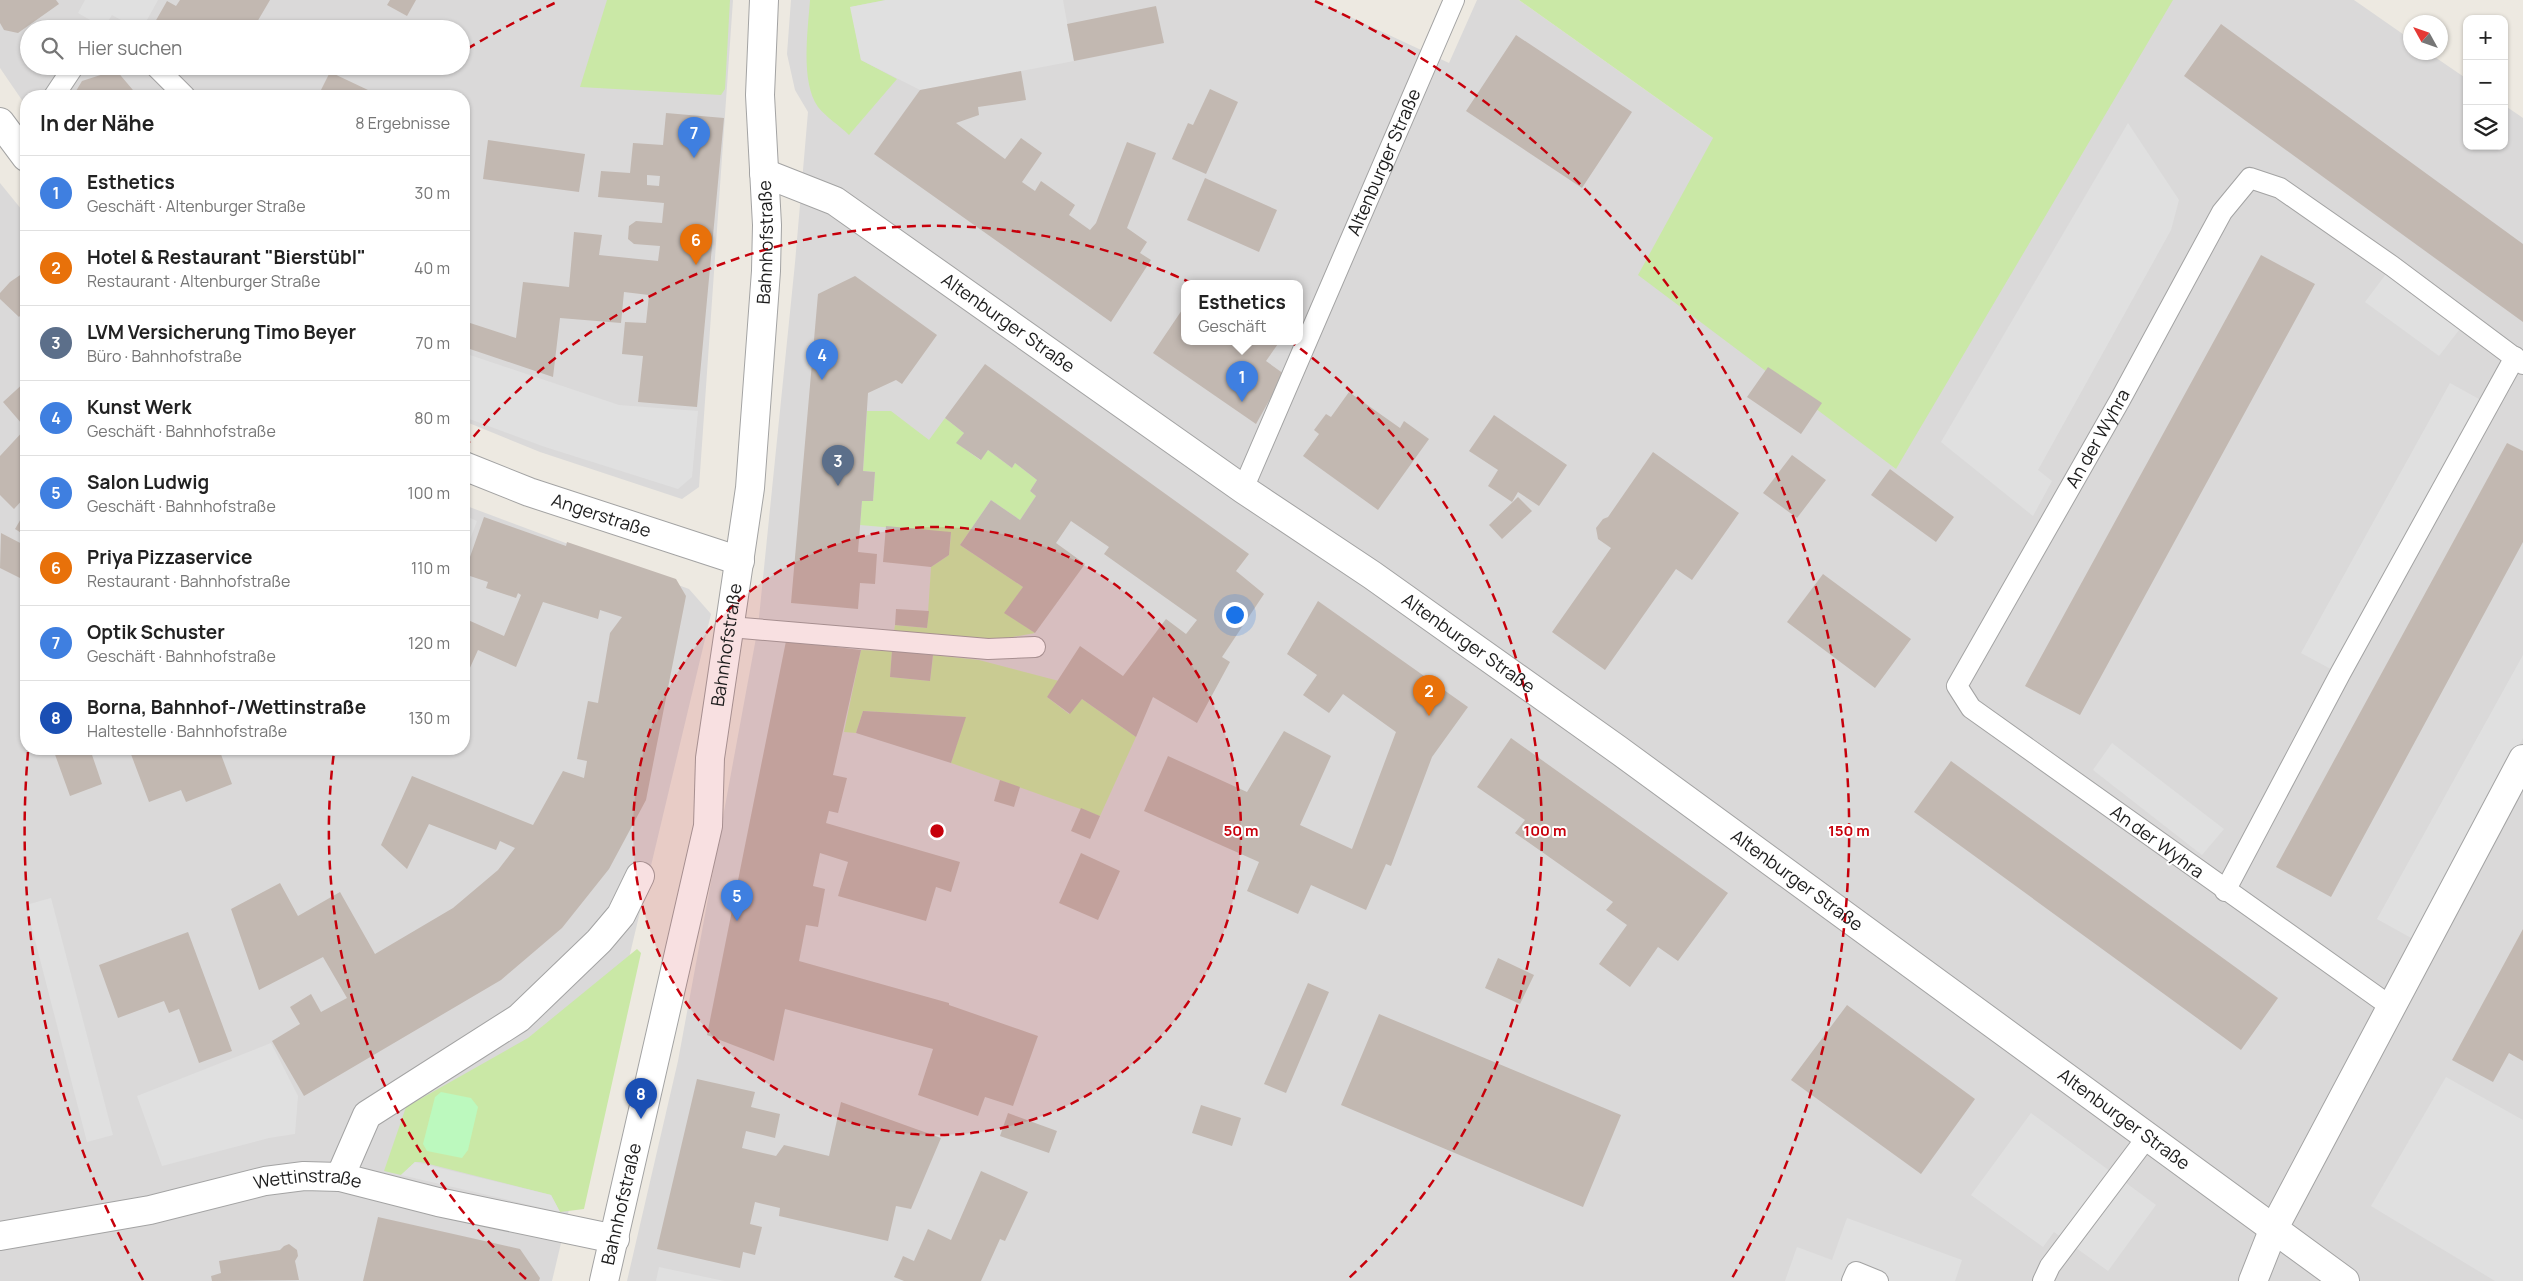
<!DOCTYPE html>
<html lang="de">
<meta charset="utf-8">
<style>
body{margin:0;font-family:Manrope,sans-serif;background:#f2f2f2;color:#222}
.controls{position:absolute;right:15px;top:15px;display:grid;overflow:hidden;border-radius:10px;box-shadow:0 1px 4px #0004}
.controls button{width:45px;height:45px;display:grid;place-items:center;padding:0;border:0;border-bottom:1px solid #e0e0e0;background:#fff;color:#222;font:25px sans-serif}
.compass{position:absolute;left:2403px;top:15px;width:45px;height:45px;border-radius:50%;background:#fff;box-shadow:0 1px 4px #0004;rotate:310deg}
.you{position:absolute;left:1234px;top:614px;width:18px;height:18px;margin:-12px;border:4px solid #fff;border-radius:50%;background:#1a73e8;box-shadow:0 0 0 8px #1a73e833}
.badge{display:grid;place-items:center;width:32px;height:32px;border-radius:50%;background:#c7000b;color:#fff;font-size:16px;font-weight:700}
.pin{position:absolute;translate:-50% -41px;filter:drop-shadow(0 1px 2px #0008)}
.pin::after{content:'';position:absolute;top:26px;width:18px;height:15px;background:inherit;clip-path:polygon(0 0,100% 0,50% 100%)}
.popup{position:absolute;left:1181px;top:280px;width:122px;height:65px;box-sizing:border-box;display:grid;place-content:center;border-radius:10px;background:#fff;filter:drop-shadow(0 1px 4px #0005);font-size:16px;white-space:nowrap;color:#767676}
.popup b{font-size:19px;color:#222}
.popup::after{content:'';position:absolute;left:50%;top:100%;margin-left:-10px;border:10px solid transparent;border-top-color:#fff}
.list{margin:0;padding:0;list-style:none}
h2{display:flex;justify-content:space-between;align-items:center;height:65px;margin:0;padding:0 20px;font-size:21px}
h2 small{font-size:16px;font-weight:400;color:#767676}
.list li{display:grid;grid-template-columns:32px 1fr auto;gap:15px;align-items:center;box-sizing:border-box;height:75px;padding:0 20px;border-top:1px solid #e0e0e0}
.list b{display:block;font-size:19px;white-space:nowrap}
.list p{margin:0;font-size:16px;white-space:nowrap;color:#767676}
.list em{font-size:16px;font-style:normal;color:#767676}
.icon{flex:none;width:28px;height:28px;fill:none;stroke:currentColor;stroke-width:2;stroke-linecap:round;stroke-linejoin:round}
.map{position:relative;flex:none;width:2523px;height:1281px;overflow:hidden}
.search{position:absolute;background:#fff;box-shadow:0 1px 4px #0004;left:20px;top:20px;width:450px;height:55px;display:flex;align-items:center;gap:12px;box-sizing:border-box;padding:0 18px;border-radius:28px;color:#767676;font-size:19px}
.panel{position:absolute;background:#fff;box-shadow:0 1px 4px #0004;left:20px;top:90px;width:450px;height:665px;border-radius:20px}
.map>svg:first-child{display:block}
.residential{fill:#dad9d9;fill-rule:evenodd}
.grass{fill:#cae8a6}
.park{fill:#bcf9be}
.parking{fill:#e0e0e0}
.building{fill:#c2b8b1;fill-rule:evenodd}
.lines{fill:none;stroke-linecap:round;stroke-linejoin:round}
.lane-casing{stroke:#a3a3a3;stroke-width:22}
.street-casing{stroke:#a3a3a3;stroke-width:30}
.lane{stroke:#fff;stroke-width:20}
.street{stroke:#fff;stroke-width:28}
.ring{fill:none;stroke:#c7000b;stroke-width:2.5;stroke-dasharray:9 6}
.labels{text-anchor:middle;stroke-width:4;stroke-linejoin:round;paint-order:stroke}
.street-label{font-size:18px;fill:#1c1c1c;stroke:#fff}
.centre{fill:#c7000b;stroke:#fff;stroke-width:2.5}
.ring-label{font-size:15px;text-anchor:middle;font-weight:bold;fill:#c7000b;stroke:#fff;stroke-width:4;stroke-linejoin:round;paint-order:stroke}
</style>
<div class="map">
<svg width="2523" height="1281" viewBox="0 0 2523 1281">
<rect width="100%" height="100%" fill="#ede9e1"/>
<path class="residential" d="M0,0H733L699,487L682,499L540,452L464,421V96H26V106L0,68ZM29,29H461V66H29Z
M791,0H1314L1449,63L1477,0H1519L1713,138L2172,0H2354L2410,39V52L2429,53L2467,79V146H2504V105L2523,118V1281H627L678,1061L758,627L795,263L808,112L795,90L787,54ZM1184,283H1300V341H1184Z
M0,183L26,215V749H464V505L689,589L711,614L552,1281H0Z"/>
<path class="grass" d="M607,0H730L725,89L721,95L580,87Z
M810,0H886L851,7L861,60L897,79L849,135C840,126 826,117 818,107C800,82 808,29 810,0Z
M1519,0H2173L1896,469L1638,275L1713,138Z
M867,411H891L929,440L945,418L964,433L957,443L980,460L988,450L1012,468L1015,463L1037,480L1030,491L1036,496L1020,520L991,500L960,545L1023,587L1005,613L1035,633L996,640L894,631L895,625L927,628L931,567L949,555L951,533L860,525L862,501H873L875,472L863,471Z
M861,650L892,651L890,677L930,681L933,655L979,660L1059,681L1047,697L1069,714L1082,699L1136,737L1100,816L951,763L965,717L863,711L856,733L844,732Z
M637,949L641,953L584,1209L560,1212L551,1195L421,1162H415L401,1175L384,1171L406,1107L528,1038Z"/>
<path class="park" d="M441,1092L471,1098L478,1107L468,1150L462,1158L427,1151L423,1144L435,1097Z"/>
<path class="parking" d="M85,0H158L142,29H137L112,15L104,28L78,13Z
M886,0H1063L1074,61L920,90L861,60L850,7Z
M2128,123L2179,200L2171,230L2038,470L2052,481L2033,516L1941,442Z
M2392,266L2466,321L2439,356L2365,302Z
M464,353L619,405L698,411L692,477L678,489L542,446L464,417V406L468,390L464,388Z
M2450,383L2488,404L2340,674L2301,653Z
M464,515L477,521L464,556Z
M2523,655V738L2413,939L2377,919Z
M2112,743L2224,829L2202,855L2093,770Z
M51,898L113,1135L87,1142L26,905Z
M271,1043L298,1096L295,1134L269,1138L162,1166L137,1096Z
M2446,1077L2523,1120V1281H2495L2371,1206Z
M2031,1113L2156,1205L2108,1271L2054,1232L2043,1247L1971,1195Z
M415,1162L551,1195L560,1212L401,1175Z
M1847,1218L1962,1260L1955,1281H1785L1797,1247L1832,1260Z
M659,1267L724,1281H656Z"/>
<path class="building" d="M0,0H56L59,4L18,33L4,30L0,23Z
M180,0H270L253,29H151L167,1L176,6Z
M390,0H416L407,16L387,5Z
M1156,6L1164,43L1074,61L1067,24Z
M2221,24L2523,244V322L2184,76Z
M1516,35L1632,112L1582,188L1466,111Z
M211,66H222L220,71Z
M116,70L138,96H73L82,81Z
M1021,71L1026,100L978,107L979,115L956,123L1005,159L1021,138L1042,153L1022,182L1035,191L1041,181L1075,205L1069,215L1090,230L1096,223L1127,142L1156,153L1127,228L1147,242L1140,253L1151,260L1111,322L874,154L920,90Z
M330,72L368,90L365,96H318Z
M1210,89L1238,102L1206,174L1172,159L1188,123L1193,125Z
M666,113L724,118L697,407L638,402L643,356L622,354L625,322L646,323L649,295L624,292L621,323L560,318L553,377L464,347V321L516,338L523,282L569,287L574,232L602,235L599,255L658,261L660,246L634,244L628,239L629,226L636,221L662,223L664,203L598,197L601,171L630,173L633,143L663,145ZM647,175L660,176L659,186L647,185Z
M488,140L585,154L579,192L483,179Z
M1205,178L1277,210L1259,252L1187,220Z
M2261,255L2315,284L2080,715L2025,686Z
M26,271V309L19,317L0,299V293L10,282Z
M855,276L937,335L902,384L896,380L868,393L863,471L875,472L873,501H862L858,552L877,554L875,584L860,583L858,609L791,603L818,294Z
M1184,307V341H1236L1242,345L1245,341H1280L1266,361L1284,374L1256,424L1153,353Z
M985,364L1249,554L1236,571L1264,594L1222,657L1230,662L1197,723L1153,697L1136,737L1082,699L1070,714L1047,697L1080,646L1123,676L1166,619L1186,634L1197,620L1104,554L1109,547L1071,521L1056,543L1085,564L1035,633L1004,613L1023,587L960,545L991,500L1020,520L1036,496L1030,491L1037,480L1015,463L1012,468L988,450L981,460L956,443L964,433L945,418Z
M1768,367L1822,403L1801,434L1747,397Z
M26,381V420L22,424L3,402Z
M1349,392L1400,428L1404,421L1429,439L1378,510L1303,456L1319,434L1314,430L1326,414L1331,417Z
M1494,415L1567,465L1539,506L1518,492L1512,502L1488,486L1498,470L1469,451Z
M26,428V496L14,509L0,495V456Z
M2507,443L2523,451V542L2331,897L2276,867Z
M1653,452L1739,513L1692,580L1676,569L1605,670L1552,632L1611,548L1598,539L1596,528L1603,519L1608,517Z
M1792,455L1826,480L1797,518L1763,493Z
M1890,469L1954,517L1936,542L1871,495Z
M1518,497L1532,511L1502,539L1489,525Z
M26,510V536L15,529Z
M484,517L566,546L567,542L676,579L686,596L646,800L609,869L562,928L501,980L304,1096L272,1041L300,1024L290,1007L311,994L321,1012L347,998L323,957L259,990L231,909L280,883L298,916L340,892L375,954L453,908L498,870L515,848L500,841L496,850L429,824L407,869L381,845L412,776L533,825L563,771L584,778L587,761L577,759L588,701L598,703L610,633L622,617L600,610L598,619L543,602L516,667L478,650L464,681V630L468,620L504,636L521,595L518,593L516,598L486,588L488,582L464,574Z
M886,526L951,532L949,555L931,567L883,562Z
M1,533L26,546V581L0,568Z
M1823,574L1911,639L1875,688L1787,622Z
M1318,601L1468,707L1432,757L1391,866L1386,864L1366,910L1311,885L1298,914L1247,891L1259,862L1144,811L1168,756L1247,792L1284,731L1331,756L1300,825L1352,849L1396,732L1343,694L1329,713L1303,695L1317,675L1287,654Z
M896,609L929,611L927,628L895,625Z
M786,641L861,650L833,775L847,778L838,813L829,811L826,823L960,862L951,892L936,887L926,921L838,896L848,862L820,853L813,886L825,889L818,927L806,925L799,961L949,1003V1005L1038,1036L1013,1106L985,1097L978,1116L918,1095L933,1049L785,1009L774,1061L707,1035Z
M892,651L933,655L930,681L890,677Z
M863,711L966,717L951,763L856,733Z
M1511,738L1728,893L1678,961L1658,947L1630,987L1599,964L1627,925L1606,910L1613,902L1515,833L1525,820L1477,787Z
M53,749H90L102,784L70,796Z
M129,749H219L232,784L186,802L181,790L149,802Z
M1951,761L2278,998L2241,1050L1914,812Z
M1000,780L1020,787L1014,807L994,801Z
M1081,808L1100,816L1090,839L1071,831Z
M1081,853L1120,871L1098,920L1059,903Z
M2523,929V1061L2509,1053L2493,1082L2452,1060Z
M188,932L232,1051L199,1063L179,1009L169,1013L164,1001L118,1018L99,965Z
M1498,958L1534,975L1520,1004L1485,988Z
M1308,983L1329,992L1286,1093L1264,1084Z
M1847,1005L1975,1099L1921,1174L1791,1080Z
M1379,1014L1621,1115L1583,1207L1341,1105Z
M697,1079L755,1092L751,1107L780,1114L775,1138L746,1131L742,1148L776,1156L784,1145L829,1156L841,1102L941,1138L911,1209L896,1206L888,1241L779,1216L780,1208L755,1202L750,1224L762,1227L755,1255L743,1252L740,1268L657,1249Z
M1201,1105L1241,1118L1232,1146L1192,1133Z
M1008,1113L1057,1131L1049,1153L1000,1136Z
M981,1171L1028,1192L1005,1241L1000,1239L981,1281H904L894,1277L903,1256L914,1261L928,1229L951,1240Z
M378,1217L520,1249L540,1278L539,1281H363Z
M289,1244L297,1250L298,1256L295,1261L299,1280L212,1281L211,1276L221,1273L219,1261L280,1250L284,1246Z"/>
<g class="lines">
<g class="lane-casing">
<g id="lane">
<path d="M155,66L185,96"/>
<path d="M54,96L74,66"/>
<path id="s1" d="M1243,489L1454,0"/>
<path d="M730,627L988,649L1035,647"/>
<path d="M2225,891L2340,674L2515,357"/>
<path id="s2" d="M2390,1006L1971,708L1957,686L2120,400L2222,212L2250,178L2280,188L2392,266L2523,364"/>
<path d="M1852,1281L1856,1272L1878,1281"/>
<path d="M2043,1281L2050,1266L2148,1136"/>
</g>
</g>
<g class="street-casing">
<g id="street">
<path d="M0,122L26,157"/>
<path id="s3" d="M764,173L835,201L1243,489L1372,575L1617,749L2345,1281"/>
<path id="s4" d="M464,466L529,492L740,561"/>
<path d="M340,1177L367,1115L519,1018L599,941L621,915L640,876"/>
<path id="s5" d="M0,1236L150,1210L265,1181L304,1176L340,1177L438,1202L615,1239"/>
<path id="s6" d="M604,1281L708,826L710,758L750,488L766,271L767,225L760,95L764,0"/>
<path d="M2253,1281L2274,1228L2523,759"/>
</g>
</g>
<use href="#lane" class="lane"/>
<use href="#street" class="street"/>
</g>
<circle cx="937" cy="831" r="304" fill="#c7000b" fill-opacity=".12"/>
<g class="ring">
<circle cx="937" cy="831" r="304"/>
<path d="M526 1279A608 608 0 0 1 334 752M464 448A608 608 0 1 1 1348 1279"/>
<path d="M143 1280A912 912 0 0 1 28 752M467 49A912 912 0 0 1 559 1M1315 1A912 912 0 0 1 1731 1280"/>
</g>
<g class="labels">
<g class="street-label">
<text dy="6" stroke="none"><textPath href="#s1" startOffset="356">Altenburger Straße</textPath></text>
<text dy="6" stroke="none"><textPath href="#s6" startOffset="1054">Bahnhofstraße</textPath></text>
<text dy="6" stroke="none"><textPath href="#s3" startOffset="288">Altenburger Straße</textPath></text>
<text dy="6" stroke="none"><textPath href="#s2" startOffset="825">An der Wyhra</textPath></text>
<text dy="6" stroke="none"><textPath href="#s4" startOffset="146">Angerstraße</textPath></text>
<text dy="6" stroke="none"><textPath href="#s3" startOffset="849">Altenburger Straße</textPath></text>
<text dy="6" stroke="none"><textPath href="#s6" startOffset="649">Bahnhofstraße</textPath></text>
<text transform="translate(2157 842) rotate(36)" y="6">An der Wyhra</text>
<text dy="6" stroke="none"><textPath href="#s3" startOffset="1254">Altenburger Straße</textPath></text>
<text dy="6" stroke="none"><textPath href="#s3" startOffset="1659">Altenburger Straße</textPath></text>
<text dy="6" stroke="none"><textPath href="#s5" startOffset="314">Wettinstraße</textPath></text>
<text dy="6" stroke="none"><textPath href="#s6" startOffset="79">Bahnhofstraße</textPath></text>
</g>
</g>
<circle cx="937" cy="831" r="8" class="centre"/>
<g class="ring-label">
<text x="1241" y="836">50 m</text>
<text x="1545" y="836">100 m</text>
<text x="1849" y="836">150 m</text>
</g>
</svg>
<div class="controls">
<button>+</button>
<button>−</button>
<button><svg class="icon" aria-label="layers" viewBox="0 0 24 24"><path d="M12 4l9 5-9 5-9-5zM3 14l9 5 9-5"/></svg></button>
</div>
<svg class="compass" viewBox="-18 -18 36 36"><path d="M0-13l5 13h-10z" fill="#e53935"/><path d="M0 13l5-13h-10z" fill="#767676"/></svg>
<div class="you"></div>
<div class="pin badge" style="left:1242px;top:402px;background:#3f7fe0">1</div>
<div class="popup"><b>Esthetics</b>Geschäft</div>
<div class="pin badge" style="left:1429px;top:716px;background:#e8710a">2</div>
<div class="pin badge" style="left:838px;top:486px;background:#5c6f8a">3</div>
<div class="pin badge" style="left:822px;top:380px;background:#3f7fe0">4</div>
<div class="pin badge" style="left:737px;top:921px;background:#3f7fe0">5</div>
<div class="pin badge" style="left:696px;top:265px;background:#e8710a">6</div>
<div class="pin badge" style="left:694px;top:158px;background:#3f7fe0">7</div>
<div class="pin badge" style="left:641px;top:1119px;background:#1a4fb4">8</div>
<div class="search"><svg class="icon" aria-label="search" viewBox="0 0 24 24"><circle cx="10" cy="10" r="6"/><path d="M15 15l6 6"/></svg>Hier suchen</div>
<section class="panel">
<h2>In der Nähe<small>8 Ergebnisse</small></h2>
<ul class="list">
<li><span class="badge" style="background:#3f7fe0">1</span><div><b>Esthetics</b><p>Geschäft · Altenburger Straße</p></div><em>30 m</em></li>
<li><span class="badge" style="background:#e8710a">2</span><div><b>Hotel &amp; Restaurant &quot;Bierstübl&quot;</b><p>Restaurant · Altenburger Straße</p></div><em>40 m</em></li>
<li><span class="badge" style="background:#5c6f8a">3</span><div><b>LVM Versicherung Timo Beyer</b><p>Büro · Bahnhofstraße</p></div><em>70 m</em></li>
<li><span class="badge" style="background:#3f7fe0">4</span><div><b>Kunst Werk</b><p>Geschäft · Bahnhofstraße</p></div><em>80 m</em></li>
<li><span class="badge" style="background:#3f7fe0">5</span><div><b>Salon Ludwig</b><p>Geschäft · Bahnhofstraße</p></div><em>100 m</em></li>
<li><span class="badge" style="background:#e8710a">6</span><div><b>Priya Pizzaservice</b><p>Restaurant · Bahnhofstraße</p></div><em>110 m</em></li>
<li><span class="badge" style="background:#3f7fe0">7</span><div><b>Optik Schuster</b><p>Geschäft · Bahnhofstraße</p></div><em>120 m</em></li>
<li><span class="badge" style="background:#1a4fb4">8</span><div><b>Borna, Bahnhof-/Wettinstraße</b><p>Haltestelle · Bahnhofstraße</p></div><em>130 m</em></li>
</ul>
</section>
</div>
